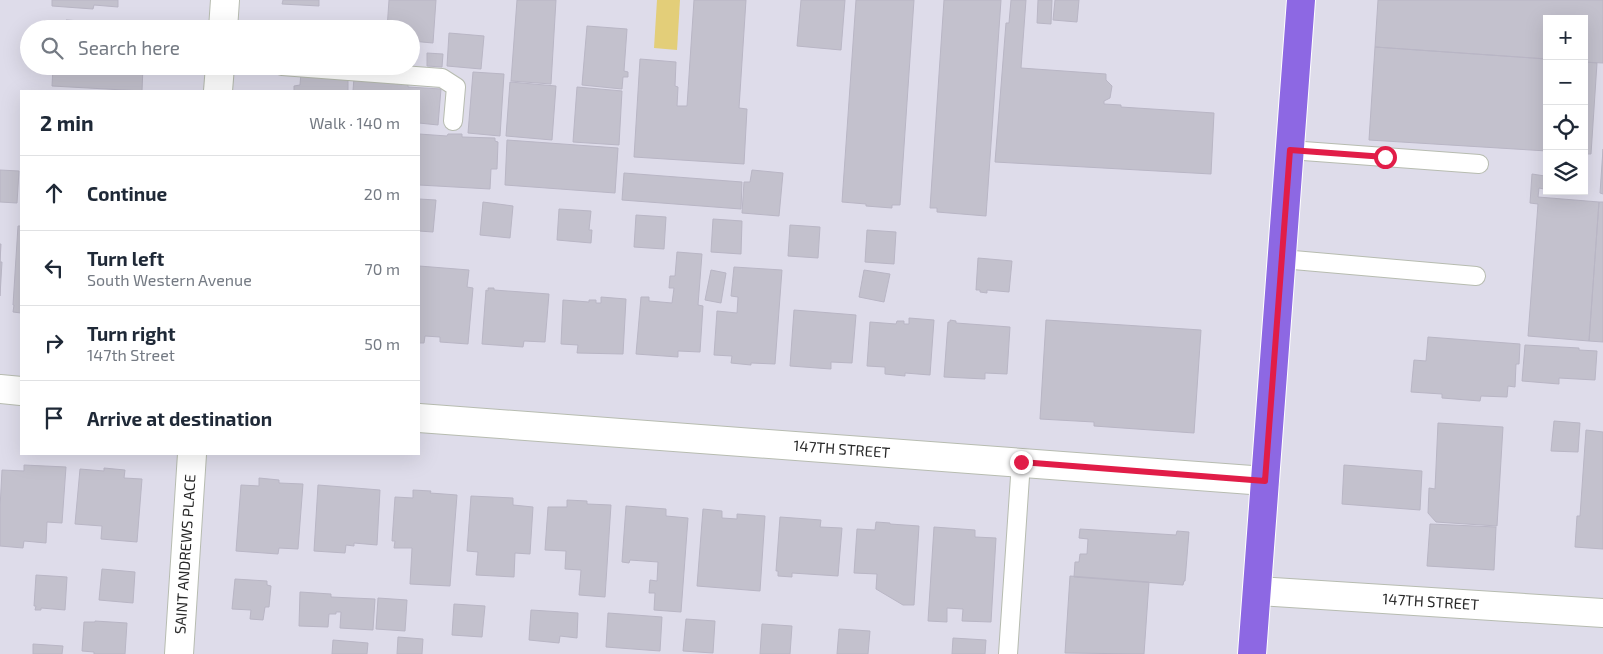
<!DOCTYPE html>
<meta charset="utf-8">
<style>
body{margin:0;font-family:"Exo 2",sans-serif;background:#f2f2f3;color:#1f2937}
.controls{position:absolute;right:15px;top:15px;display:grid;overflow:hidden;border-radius:0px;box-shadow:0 5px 20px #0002}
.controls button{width:45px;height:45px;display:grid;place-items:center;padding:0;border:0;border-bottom:1px solid #e0e1e3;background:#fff;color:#1f2937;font:25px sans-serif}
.stop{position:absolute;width:15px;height:15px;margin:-11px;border:4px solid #e11d48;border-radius:50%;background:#fff}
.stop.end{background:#e11d48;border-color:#fff;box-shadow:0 1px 5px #0008}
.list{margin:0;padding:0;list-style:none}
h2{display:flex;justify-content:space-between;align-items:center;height:65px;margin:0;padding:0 20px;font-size:21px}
h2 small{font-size:16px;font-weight:400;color:#747a83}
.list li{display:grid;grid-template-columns:32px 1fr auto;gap:15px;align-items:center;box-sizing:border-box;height:75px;padding:0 20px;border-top:1px solid #e0e1e3}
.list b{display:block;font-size:19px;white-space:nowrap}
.list p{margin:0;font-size:16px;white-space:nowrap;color:#747a83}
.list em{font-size:16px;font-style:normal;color:#747a83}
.icon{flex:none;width:28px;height:28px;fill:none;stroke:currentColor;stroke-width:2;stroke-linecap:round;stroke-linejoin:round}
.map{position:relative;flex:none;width:1603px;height:654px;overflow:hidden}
.search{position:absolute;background:#fff;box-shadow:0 5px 20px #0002;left:20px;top:20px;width:400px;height:55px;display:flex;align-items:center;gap:12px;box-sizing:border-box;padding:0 18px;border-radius:28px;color:#747a83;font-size:19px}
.panel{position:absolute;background:#fff;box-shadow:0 5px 20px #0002;left:20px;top:90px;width:400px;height:365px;border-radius:0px}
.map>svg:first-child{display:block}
.water{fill:#e3ce79}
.building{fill:#c3c1cd;stroke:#b9b6c5}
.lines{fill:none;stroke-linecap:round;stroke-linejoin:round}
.service-casing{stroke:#b7bcb0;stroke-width:20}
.minor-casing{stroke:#b7bcb0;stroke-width:30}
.primary-casing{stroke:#fff;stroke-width:30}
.service{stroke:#fff;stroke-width:18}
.minor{stroke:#fff;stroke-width:28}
.primary{stroke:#8d68e3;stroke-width:28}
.route{stroke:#e11d48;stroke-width:6}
.labels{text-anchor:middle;stroke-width:4;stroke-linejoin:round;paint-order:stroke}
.street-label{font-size:15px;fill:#292929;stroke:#fff}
</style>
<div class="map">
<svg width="1603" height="654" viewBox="0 0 1603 654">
<rect width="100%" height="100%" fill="#dedcea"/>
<path class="water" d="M657,0H680L677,50L654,48Z"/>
<path class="building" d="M52,0H118V7L94,5L93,9L52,6Z
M283,0H319V6L282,4Z
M389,0H436L433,43L411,41V29H387Z
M517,0H556L551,84L511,81Z
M694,0H746L739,108L747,109L744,164L634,157L640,59L676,62L675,86L678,87L677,106H687Z
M801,0H845L841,50L797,46Z
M856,0H914L900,205H892V208L866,206V204L842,202Z
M944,0H1001L986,216L937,212V208H930Z
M1011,0H1026L1021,68L1106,74V80L1112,86L1110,98L1104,101V104L1121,105V107L1214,113L1211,174L995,162L1006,23H1009Z
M1038,0H1052L1051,24L1037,23Z
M1055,0H1079L1077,22L1053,20Z
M1378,0H1603V63L1584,62V19H1547V59L1375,47Z
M66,20L112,23L111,29H43L44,21L66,23Z
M290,22L322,24V29H290Z
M326,22L360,24V29H325Z
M587,26L627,29L624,71L628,72V77H623L622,89L582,85Z
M449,33L484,36L481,69L447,66Z
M1375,47L1547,59V151L1369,140Z
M427,53L443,54L442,67L427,66Z
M1584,62L1597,63L1591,154H1584Z
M64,66H143L142,91L52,86L53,67L63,68Z
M301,72L348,74V91H294V86L300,85Z
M473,72L504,74L500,136L468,133Z
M354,77L408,81V87L441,89L438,125L419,123V91H353Z
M510,82L556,86L552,140L506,136Z
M577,87L622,91L619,145L573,142Z
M419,134L447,136L448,134H462V137L495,138V141L498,142L497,169H491L490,189L419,185Z
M507,140L618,148L615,193L505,185Z
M1603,149V194L1600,193Z
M0,170L19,171L17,203L0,202Z
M752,170L783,173L779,216L742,213L744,182H750Z
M624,173L742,182L741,209L622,200Z
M1532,174L1545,176L1544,189L1539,188L1538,197L1599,202L1589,341L1528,336L1538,204L1530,203Z
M419,199L436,200L433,232L419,231Z
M483,202L513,206L510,238L480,235Z
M1599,202H1603V342L1589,341Z
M559,209L591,211L589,230H592L591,243L557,240Z
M636,215L666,217L664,249L634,247Z
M713,219L742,221L741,254L711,252Z
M790,225L820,227L818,258L788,256Z
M18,226H21V313L13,312L14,305H13Z
M867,230L896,232L894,264L865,262Z
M0,244H1L0,262H2L0,296Z
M677,252L702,254L698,305L703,306L700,352L678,351V357L636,354L641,297H649V301L672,303L674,288H669L670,276H675Z
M978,258L1012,261L1009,292L987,290V293L980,292V290H976Z
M419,266L469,270L467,287L473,288L468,344L440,342V337L425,336L424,343H419Z
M734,267L782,270L775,364L751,363V365L731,363L732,356L714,355L717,311L737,313L738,297L731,296Z
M711,270L726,273L721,303L705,300Z
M864,270L890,274L884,302L859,297Z
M488,288H494V290L549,294L545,342L524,341L523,347L482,344L486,290L488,291Z
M601,297L626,299L623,354L577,353L578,345L561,344L563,300L589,302V300H596V303H601Z
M794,310L856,315L852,363L831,362V369L790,366Z
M909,318L934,320L930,375L905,373V376L885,374V367L867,366L870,322L896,324L897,321H904V324H909Z
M950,320L956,321V323L1010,327L1007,374L985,373V379L944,377L948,322H950Z
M1046,320L1201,330L1194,433L1094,426V422L1040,419Z
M1428,337L1520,344L1519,364H1516L1515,387L1508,386L1507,397L1481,396L1480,401L1442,398V394L1411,392L1414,360L1426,361Z
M1525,345L1579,348V350L1597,351L1595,380L1559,378V384L1522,381Z
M1554,421L1580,423L1578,452L1551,451Z
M1438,423L1503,427L1497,526L1436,522L1428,513L1429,488L1435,489Z
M1586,430L1603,432V549L1575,547L1577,516H1580Z
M24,465L66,467L62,523L47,522L46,543L24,541L23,548L0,546V508L2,470L24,471Z
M1344,465L1422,471L1420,510L1342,504Z
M104,468L125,470L124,478L142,479L137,542L101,539L102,526L75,524L80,469L104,471Z
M259,478L279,480V483L303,484L298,549L279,548L278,554L236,551L241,485L259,486Z
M318,485L380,490L377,545L354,543V546L346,545L345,553L314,551Z
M413,490L431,491L430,493L457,495L450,586L410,584L412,548H394L395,541H392L395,497L413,498Z
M471,496L513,498V505L533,507L530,554L515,553L514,577L476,575L478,552L467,551Z
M567,500L587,501V504L611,505L605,597L579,595L581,570L565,569L566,551L545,550L548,507H567Z
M626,506L666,509V516L688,518L681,612L654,610L655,593H649L650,580L657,581L658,562L630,560L629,563L622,562Z
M703,509L722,511V518L737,519V514L765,516L760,591L697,586Z
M780,517L821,520L820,527L842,528L838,576L792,573V577L778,576V571H776Z
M876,522L890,523V524L919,526L914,605H903L876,589L877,574L854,573L857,529L875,530Z
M1430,524L1496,527L1494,570L1427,566Z
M934,527L975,530V537L996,538L991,622L962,621L963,609L947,608V622L928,621Z
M1080,529L1176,535L1177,531L1189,532L1185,581H1184L1183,585L1074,577L1075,562H1079L1080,554H1087L1088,539L1079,538Z
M102,569L135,572L133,603L99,600Z
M36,575L67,577L65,610L41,608V610H35L36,606H34Z
M1070,576L1149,582L1144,654L1065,653Z
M235,579L267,581V585L271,586L269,607H265L263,620L250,619L251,610L232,609Z
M300,592L331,594V597L375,599L373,630L340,628L341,612H336V614H329L328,627L299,626Z
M378,598L407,600L405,631L376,629Z
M454,604L485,606L482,637L452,635Z
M531,610L578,613L577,638L560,636L559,643L529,640Z
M608,613L662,617L660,651L606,647Z
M686,619L715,621L713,653L683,651Z
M95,621L127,623L125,654H94V652L82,651L84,622H95Z
M762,624L792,626L790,654H760Z
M839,629L870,631L868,654H837Z
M398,637L423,639L422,654H397Z
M953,638L986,640L985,654H952Z
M333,640L368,643L367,654H332Z
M33,644L63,646L62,654H33Z"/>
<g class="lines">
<g class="service-casing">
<path id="service" d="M282,66L442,78L456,87L453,121
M1290,150L1479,164
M1282,259L1476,276
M1008,654L1021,462"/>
</g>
<g class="minor-casing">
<g id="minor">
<path d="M223,29L225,0"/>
<path d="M218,91L220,66"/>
<path d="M0,389L21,391"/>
<path id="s1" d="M419,418L1265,481"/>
<path id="s2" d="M1257,591L1603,613"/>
<path id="s3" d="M179,654L192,454"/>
</g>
</g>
<g class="primary-casing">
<path id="primary" d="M1252,654L1301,0"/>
</g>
<use href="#service" class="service"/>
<use href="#minor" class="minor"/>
<use href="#primary" class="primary"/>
</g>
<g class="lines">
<path class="route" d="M1021,462L1265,481L1290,150L1385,157"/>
</g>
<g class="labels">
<g class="street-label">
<text dy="5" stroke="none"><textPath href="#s1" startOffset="424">147TH STREET</textPath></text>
<text dy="5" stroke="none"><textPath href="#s3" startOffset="100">SAINT ANDREWS PLACE</textPath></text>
<text dy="5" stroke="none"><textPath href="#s2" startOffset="174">147TH STREET</textPath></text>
</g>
</g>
</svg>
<div class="controls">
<button>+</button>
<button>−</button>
<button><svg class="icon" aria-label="locate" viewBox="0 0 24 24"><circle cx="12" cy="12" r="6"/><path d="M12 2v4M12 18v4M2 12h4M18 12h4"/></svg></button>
<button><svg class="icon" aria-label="layers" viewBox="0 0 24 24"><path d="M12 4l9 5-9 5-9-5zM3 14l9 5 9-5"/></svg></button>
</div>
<div class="stop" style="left:1385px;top:157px"></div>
<div class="stop end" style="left:1021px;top:462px"></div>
<div class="search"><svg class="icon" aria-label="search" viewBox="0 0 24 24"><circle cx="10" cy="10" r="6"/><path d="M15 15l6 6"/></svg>Search here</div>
<section class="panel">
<h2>2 min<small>Walk · 140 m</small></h2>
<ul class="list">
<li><svg class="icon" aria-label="ahead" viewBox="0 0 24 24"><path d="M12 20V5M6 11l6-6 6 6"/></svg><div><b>Continue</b></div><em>20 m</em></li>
<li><svg class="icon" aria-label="left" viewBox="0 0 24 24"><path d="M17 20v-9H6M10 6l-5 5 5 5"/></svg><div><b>Turn left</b><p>South Western Avenue</p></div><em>70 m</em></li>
<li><svg class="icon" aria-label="right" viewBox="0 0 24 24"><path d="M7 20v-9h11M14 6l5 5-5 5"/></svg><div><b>Turn right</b><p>147th Street</p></div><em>50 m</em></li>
<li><svg class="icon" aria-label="arrive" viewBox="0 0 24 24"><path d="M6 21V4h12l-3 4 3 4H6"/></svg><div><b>Arrive at destination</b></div></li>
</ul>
</section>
</div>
